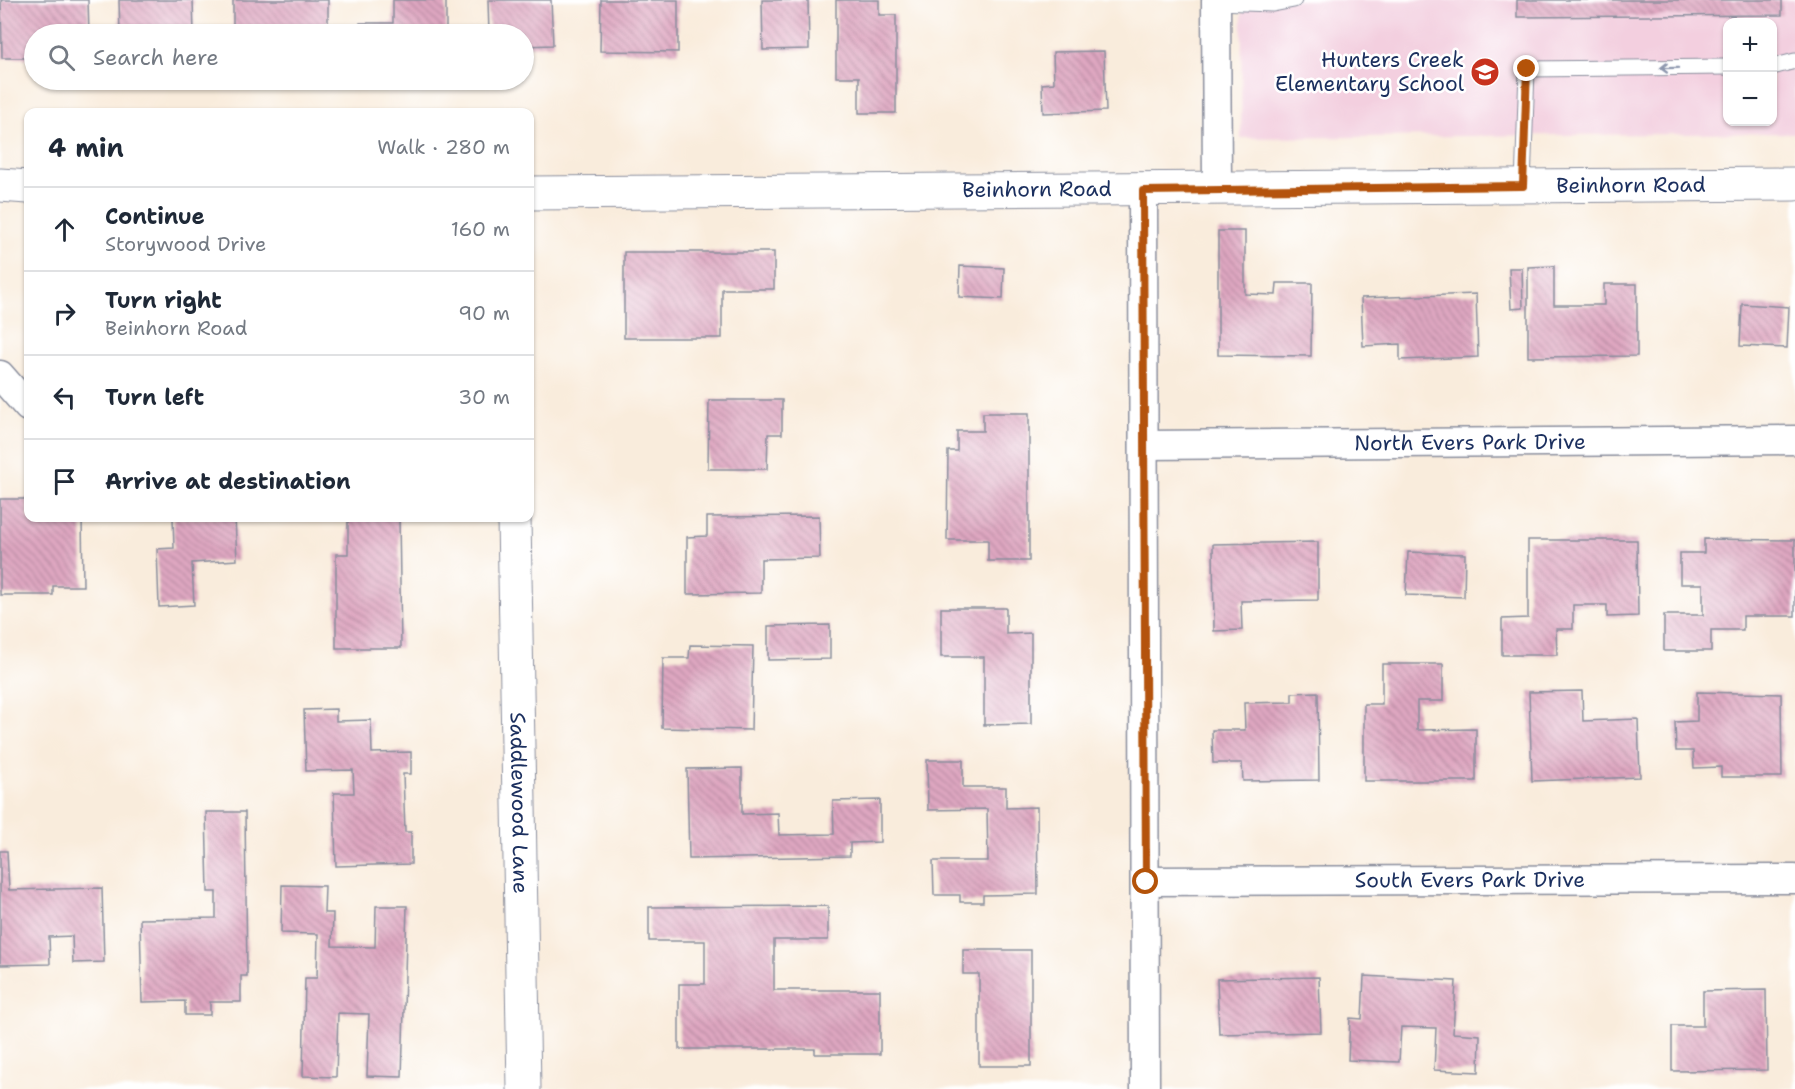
<!DOCTYPE html>
<meta charset="utf-8">
<style>
body{margin:0;font-family:"Shantell Sans",sans-serif;background:#f2f2f3;color:#1f2937}
.controls{position:absolute;right:18px;top:18px;display:grid;overflow:hidden;border-radius:12px;box-shadow:0 2px 4px #0004}
.controls button{width:54px;height:54px;display:grid;place-items:center;padding:0;border:0;border-bottom:2px solid #e0e1e3;background:#fff;color:#1f2937;font:30px sans-serif}
.stop{position:absolute;width:18px;height:18px;margin:-14px;border:4px solid #b45309;border-radius:50%;background:#fff}
.stop.end{background:#b45309;border-color:#fff;box-shadow:0 2px 6px #0008}
.list{margin:0;padding:0;list-style:none}
h2{display:flex;justify-content:space-between;align-items:center;height:78px;margin:0;padding:0 24px;font-size:26px}
h2 small{font-size:20px;font-weight:400;color:#747a83}
.list li{display:grid;grid-template-columns:39px 1fr auto;gap:18px;align-items:center;box-sizing:border-box;height:84px;padding:0 24px;border-top:2px solid #e0e1e3}
.list b{display:block;font-size:22px;white-space:nowrap}
.list p{margin:0;font-size:20px;white-space:nowrap;color:#747a83}
.list em{font-size:20px;font-style:normal;color:#747a83}
.icon{flex:none;width:33px;height:33px;fill:none;stroke:currentColor;stroke-width:2;stroke-linecap:round;stroke-linejoin:round}
.map{position:relative;flex:none;width:1795px;height:1089px;overflow:hidden}
.search{position:absolute;background:#fff;box-shadow:0 2px 4px #0004;left:24px;top:24px;width:510px;height:66px;display:flex;align-items:center;gap:15px;box-sizing:border-box;padding:0 21px;border-radius:33px;color:#747a83;font-size:22px}
.panel{position:absolute;background:#fff;box-shadow:0 2px 4px #0004;left:24px;top:108px;width:510px;height:414px;border-radius:12px}
.map>svg:first-child{display:block}
.built{fill:#f3cfdf;fill-rule:evenodd}
.building{fill:url(#building-back-hatch)}
.lines{fill:none;stroke-linecap:round;stroke-linejoin:round}
.lane-casing{stroke:#8a8e9d;stroke-width:17}
.street-casing{stroke:#8a8e9d;stroke-width:31}
.secondary-casing{stroke:#8a8e9d;stroke-width:35}
.lane{stroke:#fff;stroke-width:15}
.street{stroke:#fff;stroke-width:28}
.secondary{stroke:#fff;stroke-width:33}
.oneway{stroke:#8d97ae}
.route{stroke:#b45309;stroke-width:8}
.labels{text-anchor:middle;stroke-width:5;stroke-linejoin:round;paint-order:stroke}
.poi-label{font-size:21px;fill:#1b2f5e;stroke:#fff;text-anchor:end}
.street-label{font-size:21px;fill:#1b2f5e;stroke:#fff}
</style>
<div class="map">
<svg width="1795" height="1089" viewBox="0 0 1795 1089">
<defs>
<pattern id="building-back-hatch" width="6" height="6" patternUnits="userSpaceOnUse" patternTransform="scale(1.5)"><rect width="6" height="6" fill="#dfa7c1"/><path d="M-1 5l2 2M0 0l6 6M5-1l2 2" fill="none" stroke="#b488a0"/></pattern>
</defs>
<rect width="100%" height="100%" fill="#fff"/>
<filter id="ink" filterUnits="userSpaceOnUse"><feTurbulence type="fractalNoise" baseFrequency=".0167" numOctaves="2"/><feDisplacementMap in="SourceGraphic" scale="12" xChannelSelector="R" yChannelSelector="G"/><feConvolveMatrix kernelMatrix="1 2 1 2 8 2 1 2 1" color-interpolation-filters="sRGB"/></filter>
<filter id="wash" filterUnits="userSpaceOnUse"><feTurbulence type="fractalNoise" baseFrequency=".008" numOctaves="4" result="noise"/><feDisplacementMap in="SourceGraphic" scale="24" xChannelSelector="R" yChannelSelector="G"/><feGaussianBlur stdDeviation="1.35" result="paint"/><feColorMatrix in="noise" values="0 0 0 0 0 0 0 0 0 0 0 0 0 0 0 0 0 1.4 0 .05"/><feComposite in="paint" operator="in"/></filter>
<g filter="url(#wash)">
<rect width="100%" height="100%" fill="#f9ecdc"/>
<path class="built" d="M1242,0H1795V133L1241,138ZM1728,22H1772V122H1728Z"/>
<g id="blocks">
<path class="building" d="M1,0H88L89,34H34V58H2Z
M119,0H193L194,34H120Z
M233,0H328V30H273V34H233Z
M393,0H446V34H360V23H393Z
M488,0H551L553,45L524,46V34H489Z
M601,0H678V52L600,51Z
M762,0H808L809,49L763,50Z
M836,0H879V15H896V113H859V77H836Z
M1517,0H1782V15L1517,17Z
M1104,51L1106,111L1043,113L1042,84L1054,83L1053,52Z
M1218,231H1245V294L1276,295L1277,283H1312L1311,356L1218,355Z
M624,252H774V289H722V338H624Z
M960,266L1004,268L1003,299L959,297Z
M1554,266V305H1604V284H1637V356L1528,357V267Z
M1509,268H1522L1523,308L1511,309Z
M1476,294L1478,357L1400,360V344L1363,346L1361,298Z
M1742,304L1789,307L1787,348L1740,346Z
M709,400H782V434H768L767,469H708Z
M983,413H1029V561H988V540H947L948,451H957V431H983Z
M0,499H28V518H82L83,586H53V595H0Z
M819,516L820,558L761,559V593L687,594V537L707,536V517Z
M173,518H235L237,560L192,563L194,605L159,607L157,549L174,548Z
M348,518H399L401,648H336V554H348Z
M1704,539L1795,540V616H1743V630H1711V651H1664V615H1703V584H1680V553H1704Z
M1528,540H1637L1638,616L1607,617V605H1573V629H1556L1557,655H1502V619L1528,618Z
M1318,542V600L1241,601L1242,630L1214,631L1213,544Z
M1408,552L1465,554L1464,597L1406,595Z
M941,608H1006V634L1031,633V724L984,725V657H941Z
M830,625V659L768,660V626Z
M690,645L753,646L751,730L662,728L663,658H689Z
M1382,664H1443V701H1417V730L1476,729V781H1364V704H1382Z
M1582,691L1583,721L1638,719L1640,777L1532,781L1529,692Z
M1318,692L1319,780L1243,781L1242,763H1213L1212,730H1245L1244,703L1292,702V693Z
M1697,692L1781,694L1782,777H1721V767L1694,768L1693,751H1676L1675,722L1697,721Z
M336,709V721L371,720L372,753L411,752V774H403L405,832H411V864L336,866L334,793H354L353,770L306,771L304,710Z
M927,760H963V787H1006V808L1037,807L1038,894L983,895V902H960V895H934L933,861H988L987,809L928,810Z
M742,768V814L778,813L779,835L834,834L833,801L880,800V842L850,843V856L689,859L687,769Z
M206,812H245L247,976H241V1002H210V1015H185V1001L142,1002L140,919L216,918V892H208Z
M0,851H7L9,890L102,888L104,962L73,963L72,936L49,937L50,964L0,965Z
M282,885L325,886L324,913H333L332,946L375,947L376,906H407L402,1077L367,1076L369,1014L338,1013L336,1077L303,1076L305,978H317L318,934L281,933Z
M828,906V940H774V990H880V1054H815V1049H679V984H705V941H649V907Z
M963,950H1031V1066H979V974H963Z
M1364,976L1456,981L1453,1033L1480,1035L1479,1072L1434,1070L1436,1028L1401,1027L1399,1062L1348,1060L1350,1018L1362,1019Z
M1319,977L1321,1032L1219,1034L1217,979Z
M1766,990L1767,1070L1672,1071V1026H1703V991Z"/>
</g>
</g>
<g filter="url(#ink)">
<use href="#blocks" fill-opacity="0" stroke="#8a8e9d" stroke-width="1.5"/>
<g class="lines">
<g class="lane-casing">
<path id="lane" d="M1216,2L1273,4L1294,0
M1772,67L1795,61
M1523,186L1527,69L1728,67"/>
</g>
<g class="street-casing">
<g id="street">
<path d="M1216,0L1217,189"/>
<path d="M1143,191L1145,1089"/>
<path d="M0,375L28,407"/>
<path id="s1" d="M1144,445L1795,440"/>
<path id="s2" d="M1146,881L1795,879"/>
</g>
</g>
<g class="secondary-casing">
<g id="secondary">
<path d="M0,185L28,187"/>
<path id="s3" d="M530,193L1795,184"/>
<path id="s4" d="M514,518L524,1089"/>
</g>
</g>
<use href="#lane" class="lane"/>
<use href="#street" class="street"/>
<use href="#secondary" class="secondary"/>
</g>
<defs><path id="oneway-shaft" d="M-6 0H5M1.5-3L5.5 0L1.5 3" fill="none" stroke-width="1.6" stroke-linecap="round" stroke-linejoin="round" transform="scale(1.5)"/></defs>
<use class="oneway" href="#oneway-shaft" transform="translate(1669 68) rotate(179)"/>
</g>
<g class="lines" filter="url(#ink)">
<path class="route" d="M1146,882L1143,191L1523,186L1527,69"/>
</g>
<defs>
<g id="school-disc" transform="scale(1.5)"><circle r="9.5" fill="#c8321e" stroke="#fff"/><path d="M0-5L7-2L0 1L-7-2ZM-4 1L0 2.5L4 1V4Q0 6-4 4Z" fill="#fff"/></g>
</defs>
<g fill-rule="evenodd">
<use href="#school-disc" x="1485" y="72"/>
</g>
<g class="labels">
<g class="poi-label">
<text x="1464" y="67">Hunters Creek<tspan x="1464" dy="24">Elementary School</tspan></text>
</g>
<g class="street-label">
<text dy="7" stroke="none"><textPath href="#s3" startOffset="1101">Beinhorn Road</textPath></text>
<text dy="7" stroke="none"><textPath href="#s3" startOffset="507">Beinhorn Road</textPath></text>
<text dy="7" stroke="none"><textPath href="#s1" startOffset="326">North Evers Park Drive</textPath></text>
<text dy="7" stroke="none"><textPath href="#s4" startOffset="285">Saddlewood Lane</textPath></text>
<text dy="7" stroke="none"><textPath href="#s2" startOffset="324">South Evers Park Drive</textPath></text>
</g>
</g>
</svg>
<div class="controls">
<button>+</button>
<button>−</button>
</div>
<div class="stop" style="left:1146px;top:882px"></div>
<div class="stop end" style="left:1527px;top:69px"></div>
<div class="search"><svg class="icon" aria-label="search" viewBox="0 0 24 24"><circle cx="10" cy="10" r="6"/><path d="M15 15l6 6"/></svg>Search here</div>
<section class="panel">
<h2>4 min<small>Walk · 280 m</small></h2>
<ul class="list">
<li><svg class="icon" aria-label="ahead" viewBox="0 0 24 24"><path d="M12 20V5M6 11l6-6 6 6"/></svg><div><b>Continue</b><p>Storywood Drive</p></div><em>160 m</em></li>
<li><svg class="icon" aria-label="right" viewBox="0 0 24 24"><path d="M7 20v-9h11M14 6l5 5-5 5"/></svg><div><b>Turn right</b><p>Beinhorn Road</p></div><em>90 m</em></li>
<li><svg class="icon" aria-label="left" viewBox="0 0 24 24"><path d="M17 20v-9H6M10 6l-5 5 5 5"/></svg><div><b>Turn left</b></div><em>30 m</em></li>
<li><svg class="icon" aria-label="arrive" viewBox="0 0 24 24"><path d="M6 21V4h12l-3 4 3 4H6"/></svg><div><b>Arrive at destination</b></div></li>
</ul>
</section>
</div>
